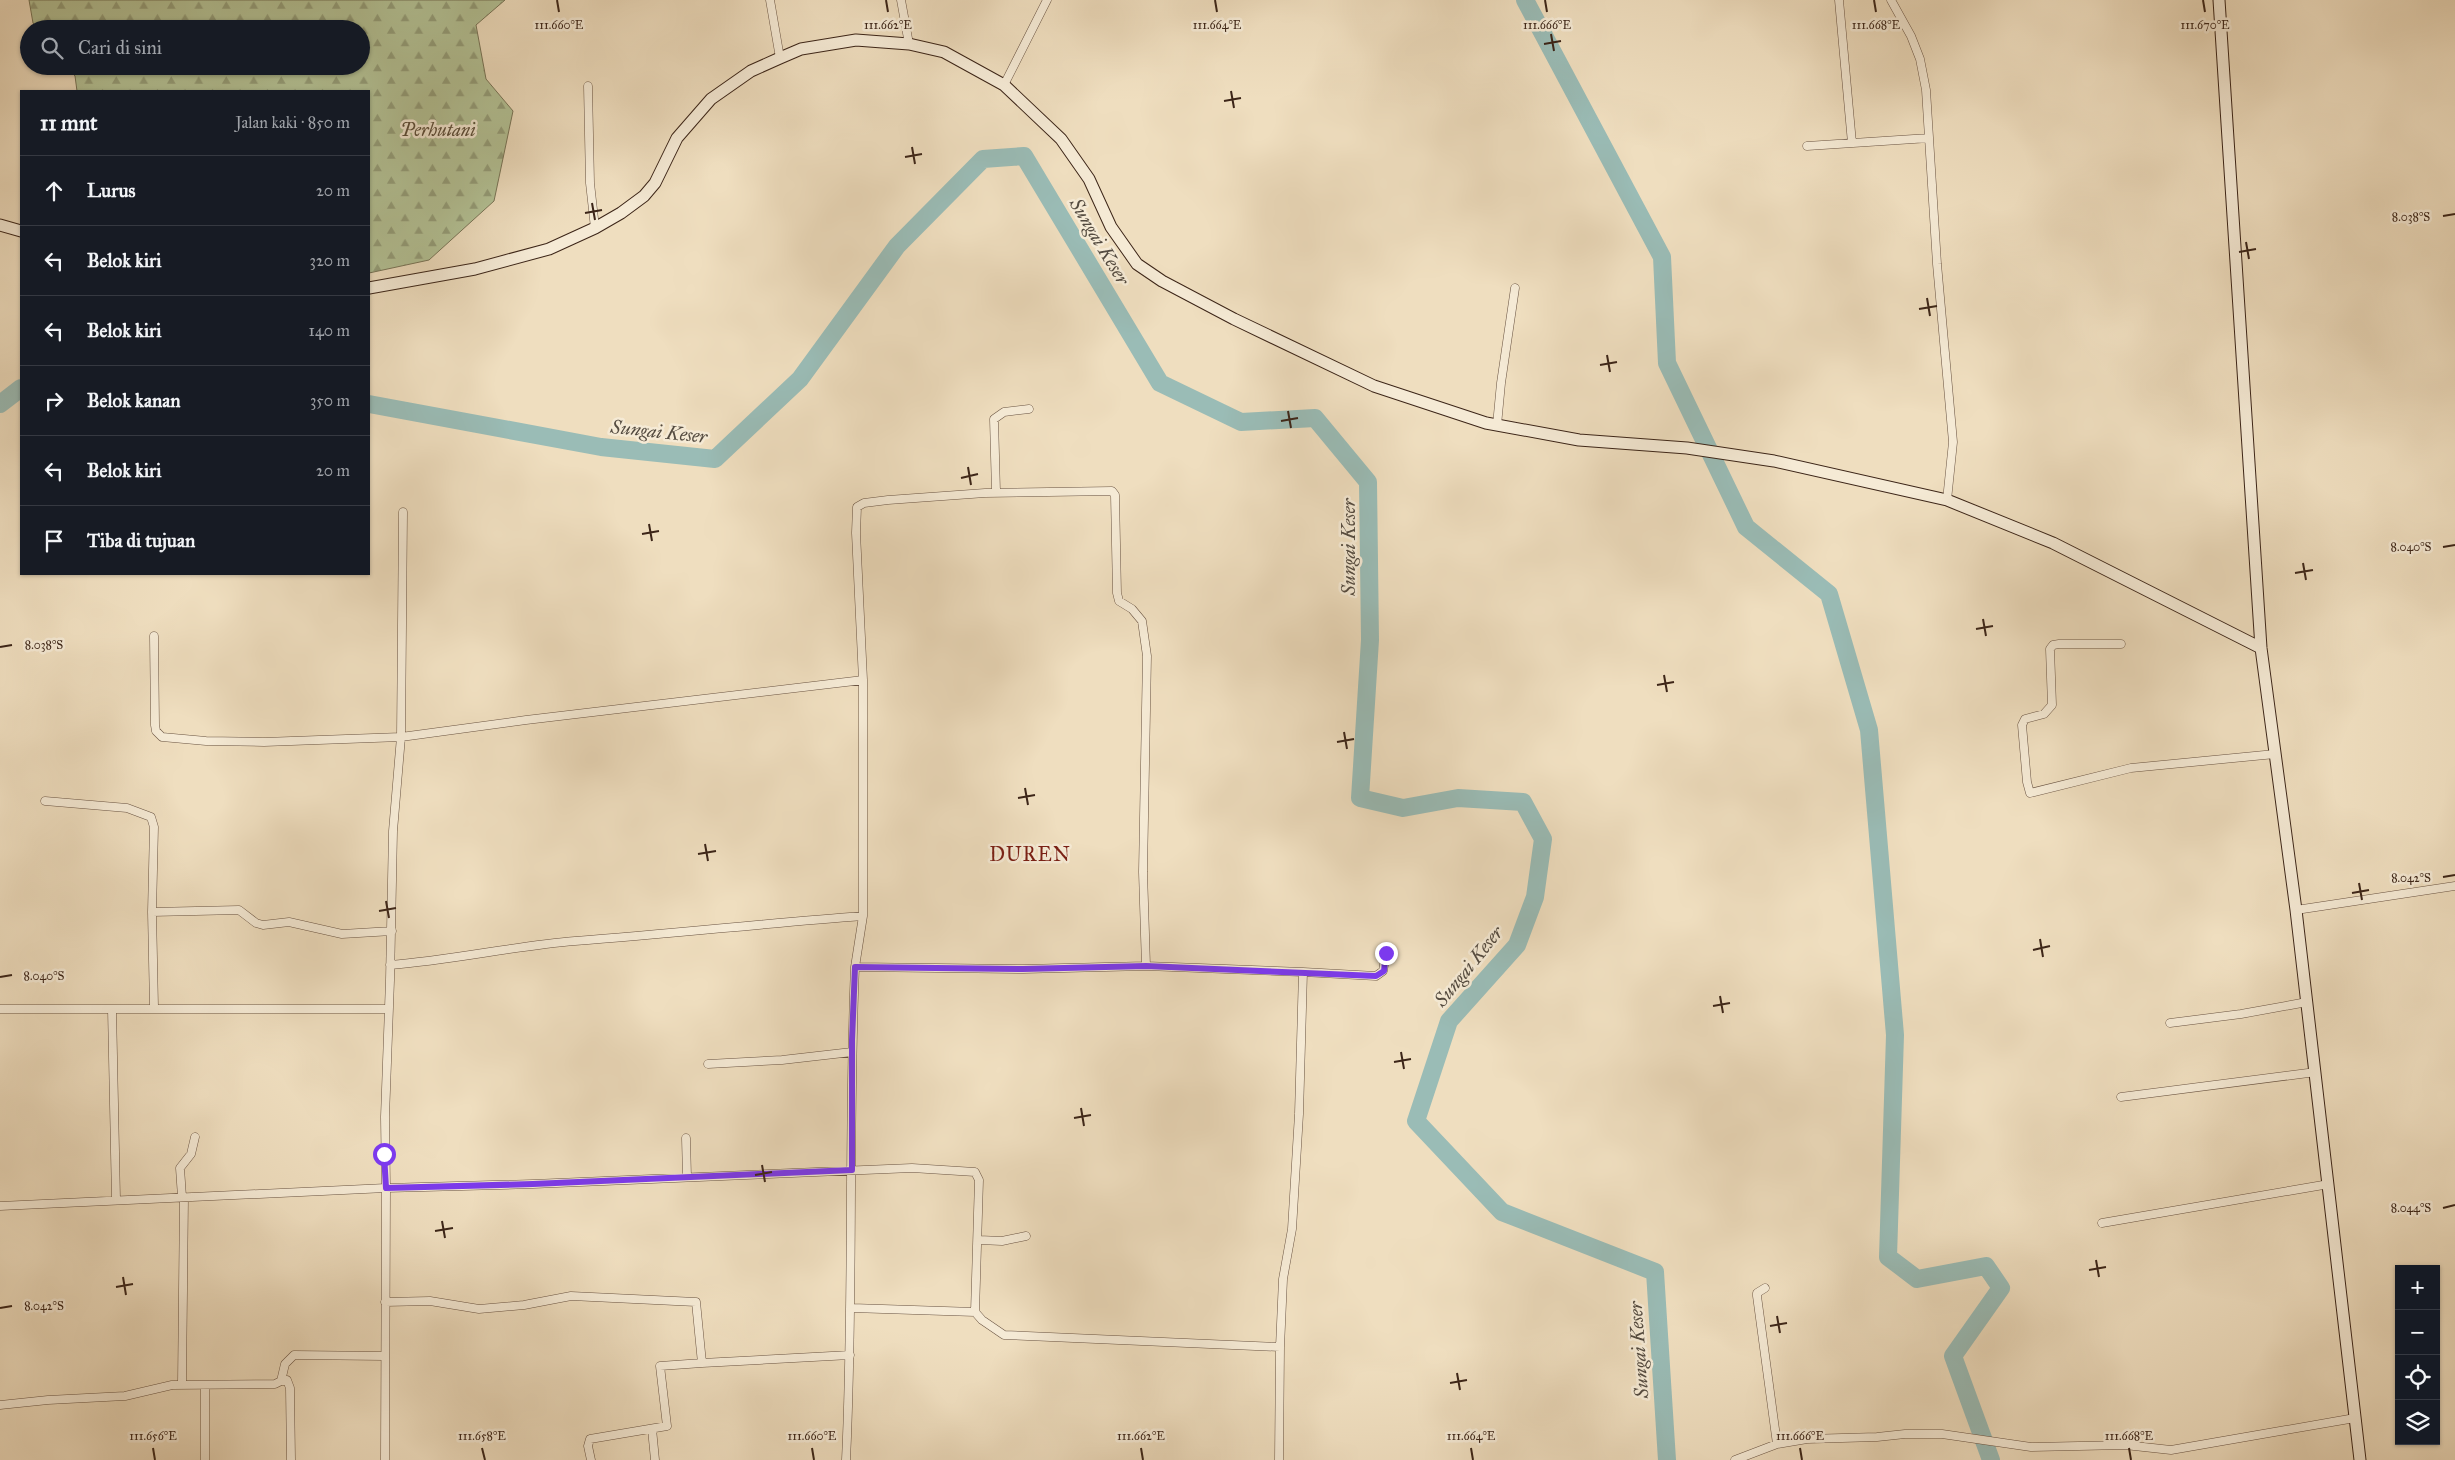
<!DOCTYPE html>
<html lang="id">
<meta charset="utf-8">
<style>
body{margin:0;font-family:"IM FELL Great Primer",serif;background:#20242c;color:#f1f3f6}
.controls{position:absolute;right:15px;bottom:15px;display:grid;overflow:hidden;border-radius:0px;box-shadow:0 1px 4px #0004}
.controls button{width:45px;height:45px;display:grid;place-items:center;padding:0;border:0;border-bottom:1px solid #363941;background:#171b24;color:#f1f3f6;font:25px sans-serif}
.stop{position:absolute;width:15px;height:15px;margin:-11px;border:4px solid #7c3aed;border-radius:50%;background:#fff}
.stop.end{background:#7c3aed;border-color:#fff;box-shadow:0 1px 5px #0008}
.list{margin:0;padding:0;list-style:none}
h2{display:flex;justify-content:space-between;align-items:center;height:65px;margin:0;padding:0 20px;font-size:21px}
h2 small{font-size:16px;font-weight:400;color:#9ea1a6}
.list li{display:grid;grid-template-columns:32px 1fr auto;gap:15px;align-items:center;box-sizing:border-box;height:70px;padding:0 20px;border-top:1px solid #363941}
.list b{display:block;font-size:19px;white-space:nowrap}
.list em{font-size:16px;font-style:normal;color:#9ea1a6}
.icon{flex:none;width:28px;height:28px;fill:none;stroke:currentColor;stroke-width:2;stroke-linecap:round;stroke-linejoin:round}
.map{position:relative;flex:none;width:2455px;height:1460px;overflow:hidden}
.search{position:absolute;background:#171b24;box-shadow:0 1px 4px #0004;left:20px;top:20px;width:350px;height:55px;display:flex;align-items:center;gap:12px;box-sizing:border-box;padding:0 18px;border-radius:28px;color:#9ea1a6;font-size:19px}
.panel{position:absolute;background:#171b24;box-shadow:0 1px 4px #0004;left:20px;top:90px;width:350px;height:485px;border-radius:0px}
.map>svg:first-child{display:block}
.forest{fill:url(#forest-firs);stroke:#787457}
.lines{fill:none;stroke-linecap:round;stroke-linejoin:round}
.river{stroke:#9abcb6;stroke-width:18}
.street-casing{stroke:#695342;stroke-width:9}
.secondary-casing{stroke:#3c2518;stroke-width:13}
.street{stroke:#f5ead5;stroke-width:8}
.secondary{stroke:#f5ead5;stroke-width:11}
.route{stroke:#7c3aed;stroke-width:6}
.ticks{fill:none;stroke:#3c2518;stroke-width:2}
.labels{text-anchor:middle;stroke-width:5;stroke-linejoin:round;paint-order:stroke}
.park-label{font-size:18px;font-style:italic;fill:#5a4c38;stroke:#f5ead5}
.water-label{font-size:19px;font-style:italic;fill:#544b40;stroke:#f5ead5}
.quarter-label{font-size:20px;letter-spacing:1px;fill:#7a1f14;stroke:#f5ead5}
.ticks-label{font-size:12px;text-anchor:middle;fill:#3c2518;stroke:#f5ead5;stroke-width:5;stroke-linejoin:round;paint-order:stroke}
</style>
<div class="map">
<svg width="2455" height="1460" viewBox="0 0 2455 1460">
<defs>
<pattern id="forest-firs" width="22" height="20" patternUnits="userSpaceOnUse" patternTransform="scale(1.25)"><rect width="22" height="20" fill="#b3c296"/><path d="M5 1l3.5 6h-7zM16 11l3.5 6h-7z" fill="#939d79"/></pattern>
</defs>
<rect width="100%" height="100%" fill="#efdebf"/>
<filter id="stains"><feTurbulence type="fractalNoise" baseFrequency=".004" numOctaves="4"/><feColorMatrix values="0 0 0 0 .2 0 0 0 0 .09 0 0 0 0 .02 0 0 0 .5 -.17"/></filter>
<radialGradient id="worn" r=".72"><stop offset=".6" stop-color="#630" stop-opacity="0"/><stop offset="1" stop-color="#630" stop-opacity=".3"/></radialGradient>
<path class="forest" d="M29,0H505L476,25L486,79L513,111L494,201L429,260L369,273V91H77L75,76L67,66H361V29H38L33,23Z"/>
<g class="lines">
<path class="river" d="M1525,0L1662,257L1667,363L1746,527L1829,594L1869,730L1895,1035L1888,1257L1917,1279L1986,1266L2001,1288L1953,1356L1991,1460
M0,404L21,388
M369,404L601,447L715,459L800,379L897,246L983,159L1024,156L1160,383L1241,422L1315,418L1368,482L1370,640L1360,798L1403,808L1458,798L1523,802L1543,839L1535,897L1517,945L1449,1021L1416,1121L1502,1212L1655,1272L1667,1460"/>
<g class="street-casing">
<path id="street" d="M770,0L780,58
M901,0L909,44
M1839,0L1852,143
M1891,0L1911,36L1920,59L1926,90L1937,264L1953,442L1947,500
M1004,85L1047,0
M588,86L590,183L595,228
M1807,146L1929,138
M1497,425L1501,383L1515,288
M996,492L994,419L1004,412L1029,409
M154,636L155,725L156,731L162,737L206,741L264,742L401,737L403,512
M2121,644H2059L2053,645L2050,649L2052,705L2044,714L2025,719L2022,725L2027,782L2030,793L2131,768L2275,754
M45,801L127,808L151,817L154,827L152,912
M2296,910L2455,886
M390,965C453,960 514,946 575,941C672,934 767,923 863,916
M855,967L863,916V680L856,533L857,507L864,503L888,500L985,493L1112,491L1115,495L1117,593L1119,601L1132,609L1142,621L1147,656L1143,872L1146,966
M1303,972L1376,976L1383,971L1386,953
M154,1007L152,912L239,910L256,923L263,925L289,922L342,934L392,931
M0,1009H389
M112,1009L116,1199
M2170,1023L2241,1014L2307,1002
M708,1064L782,1060L852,1052
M2121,1097L2316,1072
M686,1138L687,1177
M182,1197L180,1168L191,1154L195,1137
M0,1206L386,1188L385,1117L390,980L393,831L401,737L526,720L863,680
M2102,1223L2329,1184
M979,1240L1002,1241L1026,1236
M1765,1288L1757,1293V1296L1777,1444
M385,1302L430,1301L479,1309L524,1305L571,1296L696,1302L702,1363L850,1355
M852,1308L975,1312L982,1320L1004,1335L1280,1347
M281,1381L287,1380L290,1388L291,1460
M182,1384L184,1197
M205,1385V1460
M0,1405L48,1400L125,1396L172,1385L275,1384L281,1381L285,1364L294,1355L384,1356
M652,1429L655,1460
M385,1460L386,1188L533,1184L912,1168L975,1172L979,1180L975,1312
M591,1460L588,1446L590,1439L667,1426L660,1366L702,1363
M846,1460C854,1296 848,1131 855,967L1023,969L1146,966L1303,972L1299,1114L1292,1229L1283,1279L1280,1347L1279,1460
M1735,1460L1777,1444L1807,1439L1877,1437L1905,1434H1942L2031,1447L2125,1445L2171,1450L2355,1418"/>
</g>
<g class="secondary-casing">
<path id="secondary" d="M2219,0L2261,648L2296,910L2360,1460
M0,225L21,231
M369,288L475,269L549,249L595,228L621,213L644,196L655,183L677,138L711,99L751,71L780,58L801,49L856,40L909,44L944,52L1004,85L1061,139L1089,179L1111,227L1137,264L1162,281L1234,319L1374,386L1486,423L1579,440L1687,448L1774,461L1947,500L2053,543L2261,648"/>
</g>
<use href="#street" class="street"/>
<use href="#secondary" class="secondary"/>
</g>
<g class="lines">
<path class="route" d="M384,1154L386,1188L533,1184L852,1170V1040L855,967L1023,969L1146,966L1376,976L1384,971L1386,953"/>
</g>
<path class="ticks" d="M557,0L559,12M886,0L888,12M1215,0L1217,12M1545,0L1547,12M1874,0L1876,12M2203,0L2205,12M1551,34L1554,51M1544,44L1561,41M1231,91L1234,108M1224,101L1241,98M912,147L915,164M905,157L922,154M592,203L595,220M585,213L602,210M2443,216L2455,214M2246,242L2249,259M2239,252L2256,249M1927,298L1930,316M1919,309L1937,306M1607,355L1610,372M1600,365L1617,362M1288,411L1291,428M1281,421L1298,418M968,467L971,485M961,478L978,474M649,524L652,541M642,534L659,531M2443,547L2455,545M2303,563L2306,580M2295,573L2313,570M1983,619L1986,636M1976,629L1993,626M0,647L12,645M1664,675L1667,692M1657,685L1674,682M1344,732L1347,749M1337,742L1354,739M1025,788L1028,805M1018,798L1035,795M705,844L708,861M698,854L716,851M2443,877L2455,875M2359,883L2362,900M2352,893L2369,890M386,901L389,918M379,911L396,908M2040,939L2043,957M2033,950L2050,946M0,977L12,975M1720,996L1723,1013M1713,1006L1730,1003M1401,1052L1404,1069M1394,1062L1411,1059M1081,1108L1084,1126M1074,1118L1091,1115M762,1165L765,1182M755,1175L772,1172M2443,1208L2455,1205M442,1221L445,1238M435,1231L453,1228M2096,1260L2099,1277M2089,1270L2106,1267M123,1277L126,1295M116,1287L133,1284M0,1308L12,1306M1777,1316L1780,1333M1770,1326L1787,1323M1457,1373L1460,1390M1450,1383L1467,1380M153,1448L155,1460M482,1448L485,1460M812,1448L814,1460M1141,1448L1143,1460M1471,1448L1473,1460M1800,1448L1802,1460M2129,1448L2131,1460"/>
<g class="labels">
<g class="park-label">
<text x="438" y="136">Perhutani</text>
</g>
<g class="water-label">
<text transform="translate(1100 241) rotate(59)" y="7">Sungai Keser</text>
<text transform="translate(659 431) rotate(6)" y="7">Sungai Keser</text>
<text transform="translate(1348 547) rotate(-90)" y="7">Sungai Keser</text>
<text transform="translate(1468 966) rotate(-51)" y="7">Sungai Keser</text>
<text transform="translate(1638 1350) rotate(-94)" y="7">Sungai Keser</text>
</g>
<g class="quarter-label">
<text x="1030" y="861">DUREN</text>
</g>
</g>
<g class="ticks-label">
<text x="1547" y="29">111.666°E</text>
<text x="1876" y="29">111.668°E</text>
<text x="2205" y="29">111.670°E</text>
<text x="559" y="29">111.660°E</text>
<text x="888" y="29">111.662°E</text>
<text x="1217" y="29">111.664°E</text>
<text x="2411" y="221">8.038°S</text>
<text x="2411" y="551">8.040°S</text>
<text x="44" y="649">8.038°S</text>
<text x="2411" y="882">8.042°S</text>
<text x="44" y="980">8.040°S</text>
<text x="2411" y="1212">8.044°S</text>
<text x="44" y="1310">8.042°S</text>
<text x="153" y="1440">111.656°E</text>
<text x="482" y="1440">111.658°E</text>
<text x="812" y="1440">111.660°E</text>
<text x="1141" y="1440">111.662°E</text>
<text x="1471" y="1440">111.664°E</text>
<text x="1800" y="1440">111.666°E</text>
<text x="2129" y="1440">111.668°E</text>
</g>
<rect width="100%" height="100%" filter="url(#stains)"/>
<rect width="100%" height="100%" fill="url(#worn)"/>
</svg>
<div class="controls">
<button>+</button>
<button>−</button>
<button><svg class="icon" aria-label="locate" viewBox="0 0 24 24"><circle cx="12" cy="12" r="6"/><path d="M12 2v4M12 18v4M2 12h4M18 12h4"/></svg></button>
<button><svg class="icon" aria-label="layers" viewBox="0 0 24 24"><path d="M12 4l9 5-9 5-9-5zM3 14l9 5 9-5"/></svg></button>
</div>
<div class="stop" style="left:384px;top:1154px"></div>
<div class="stop end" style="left:1386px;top:953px"></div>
<div class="search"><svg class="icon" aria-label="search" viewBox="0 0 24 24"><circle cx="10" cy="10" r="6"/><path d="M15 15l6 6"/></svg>Cari di sini</div>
<section class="panel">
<h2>11 mnt<small>Jalan kaki · 850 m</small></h2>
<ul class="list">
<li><svg class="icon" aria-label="ahead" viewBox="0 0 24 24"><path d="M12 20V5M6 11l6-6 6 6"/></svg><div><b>Lurus</b></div><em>20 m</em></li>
<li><svg class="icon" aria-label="left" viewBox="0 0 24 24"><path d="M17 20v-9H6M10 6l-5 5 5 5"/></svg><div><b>Belok kiri</b></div><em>320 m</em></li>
<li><svg class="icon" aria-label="left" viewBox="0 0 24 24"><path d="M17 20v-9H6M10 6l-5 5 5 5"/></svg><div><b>Belok kiri</b></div><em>140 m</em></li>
<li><svg class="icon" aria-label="right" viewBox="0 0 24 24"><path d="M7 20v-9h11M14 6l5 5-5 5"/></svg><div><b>Belok kanan</b></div><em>350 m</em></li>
<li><svg class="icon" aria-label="left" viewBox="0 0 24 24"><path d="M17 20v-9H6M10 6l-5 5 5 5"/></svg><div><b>Belok kiri</b></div><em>20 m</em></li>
<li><svg class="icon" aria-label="arrive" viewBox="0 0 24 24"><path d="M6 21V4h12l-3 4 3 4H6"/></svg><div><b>Tiba di tujuan</b></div></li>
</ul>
</section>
</div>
